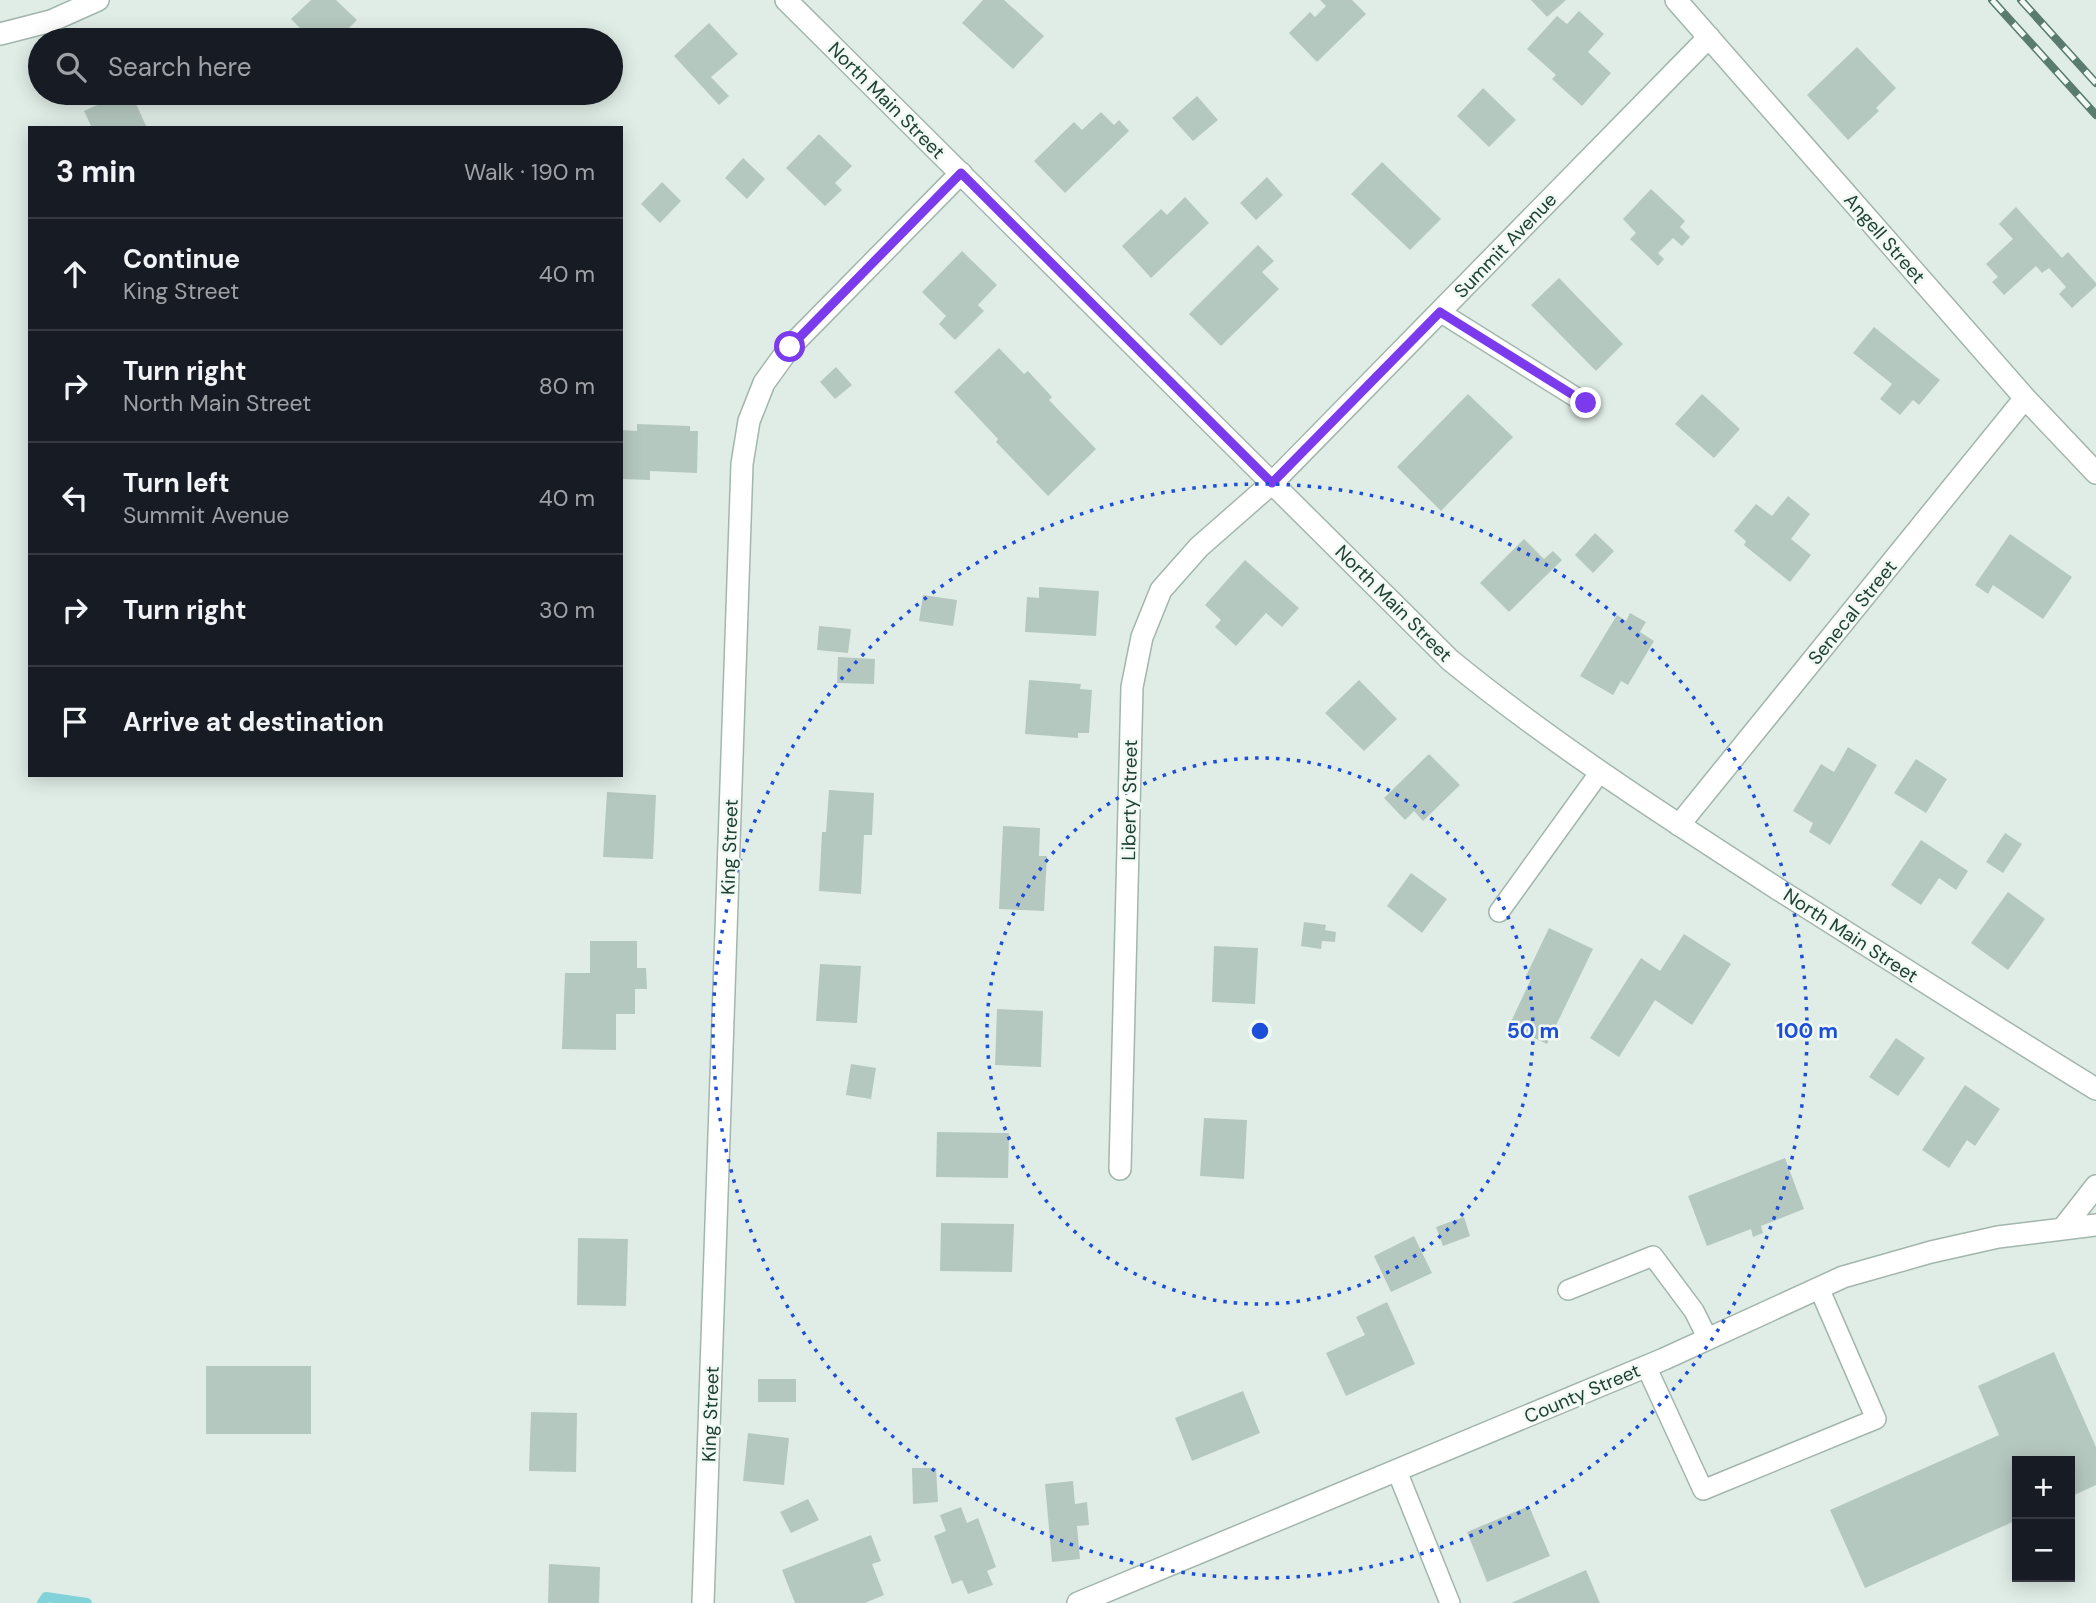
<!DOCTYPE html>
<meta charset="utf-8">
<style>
body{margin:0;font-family:"DM Sans",sans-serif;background:#242831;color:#f1f3f6}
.controls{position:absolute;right:21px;bottom:21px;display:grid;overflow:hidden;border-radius:0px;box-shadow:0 4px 18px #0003}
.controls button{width:63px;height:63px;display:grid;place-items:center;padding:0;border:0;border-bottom:2px solid #363941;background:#171b24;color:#f1f3f6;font:35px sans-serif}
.stop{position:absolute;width:21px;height:21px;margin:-16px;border:5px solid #7c3aed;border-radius:50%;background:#fff}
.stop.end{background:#7c3aed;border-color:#fff;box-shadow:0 2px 7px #0008}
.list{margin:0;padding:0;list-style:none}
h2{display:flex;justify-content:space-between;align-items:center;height:91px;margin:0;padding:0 28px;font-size:30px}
h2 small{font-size:23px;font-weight:400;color:#9ea1a6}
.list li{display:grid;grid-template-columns:46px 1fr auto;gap:21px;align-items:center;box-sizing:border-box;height:112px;padding:0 28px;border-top:2px solid #363941}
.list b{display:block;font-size:26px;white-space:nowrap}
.list p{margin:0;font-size:23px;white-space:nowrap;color:#9ea1a6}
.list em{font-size:23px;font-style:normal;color:#9ea1a6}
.icon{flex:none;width:38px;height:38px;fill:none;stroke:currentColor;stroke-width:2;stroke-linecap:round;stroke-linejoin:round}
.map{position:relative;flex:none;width:2096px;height:1603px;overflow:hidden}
.search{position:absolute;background:#171b24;box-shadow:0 4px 18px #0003;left:28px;top:28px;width:595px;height:77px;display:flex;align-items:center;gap:18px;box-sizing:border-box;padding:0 24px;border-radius:38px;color:#9ea1a6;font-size:26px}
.panel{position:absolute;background:#171b24;box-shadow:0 4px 18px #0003;left:28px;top:126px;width:595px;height:651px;border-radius:0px}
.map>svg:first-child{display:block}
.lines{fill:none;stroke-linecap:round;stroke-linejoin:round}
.stream{stroke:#81d2d9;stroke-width:10}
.building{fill:#b5c8bf}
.service-casing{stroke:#a2b6ad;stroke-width:22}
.minor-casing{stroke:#a2b6ad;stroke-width:24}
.tertiary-casing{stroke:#a2b6ad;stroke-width:24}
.service{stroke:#fff;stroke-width:19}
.minor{stroke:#fff;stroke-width:21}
.tertiary{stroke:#fff;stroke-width:21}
.rail-casing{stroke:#597b70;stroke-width:8}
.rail{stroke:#f1f9f4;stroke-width:5;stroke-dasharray:16;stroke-linecap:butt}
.route{stroke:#7c3aed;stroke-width:9}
.ring{fill:none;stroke:#1d4ed8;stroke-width:3.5;stroke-dasharray:3.5 7}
.labels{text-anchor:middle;stroke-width:5;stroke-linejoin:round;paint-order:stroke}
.street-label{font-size:19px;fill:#1f4034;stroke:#f1f9f4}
.centre{fill:#1d4ed8;stroke:#f1f9f4;stroke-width:3.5}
.ring-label{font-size:21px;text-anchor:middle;font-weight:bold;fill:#1d4ed8;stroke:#f1f9f4;stroke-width:5;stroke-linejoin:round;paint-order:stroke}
</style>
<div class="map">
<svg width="2096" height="1603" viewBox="0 0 2096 1603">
<rect width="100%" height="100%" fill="#e0ede6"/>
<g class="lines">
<path class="stream" d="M42,1603L46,1597L87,1603"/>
</g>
<path class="building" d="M311,0H336L357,20L337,40H312L291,19Z
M983,0H1004L1044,36L1013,69L962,23Z
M1320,0H1352L1366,14L1317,62L1289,33L1310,12L1315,17L1326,6Z
M1531,0H1566L1547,17Z
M1579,11L1604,34L1588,52L1611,73L1582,106L1552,79L1556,75L1527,49L1557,16L1567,24Z
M709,23L738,54L711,77L729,96L719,105L674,56Z
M1857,47L1896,88L1876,108L1879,111L1848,140L1807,95Z
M1483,88L1516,120L1489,147L1457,116Z
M124,93H131L147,128H92L84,111Z
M1197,96L1218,120L1193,141L1172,118Z
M1101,112L1114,125L1119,120L1129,131L1065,193L1034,161L1074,122L1082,130Z
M819,134L852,166L835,183L842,190L825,206L786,168Z
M743,158L765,179L747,199L725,178Z
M1382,162L1441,219L1410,250L1351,194Z
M1267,177L1283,195L1256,220L1240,203Z
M662,182L681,201L660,223L641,204Z
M1651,189L1685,221L1680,227L1690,237L1682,246L1673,238L1658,253L1664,259L1658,266L1630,239L1636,233L1623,219Z
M1185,197L1209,223L1151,278L1122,246L1161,209L1167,215Z
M2016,207L2062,258L2068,252L2096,283V286L2072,308L2059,294L2066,287L2049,268L2042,273L2036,266L2004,295L1992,282L1998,277L1986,264L2013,239L1999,224Z
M1258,245L1274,261L1262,272L1279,289L1221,346L1189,314Z
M962,251L997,285L978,305L984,311L955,340L939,324L946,316L922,292Z
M1559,278L1623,344L1596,371L1531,305Z
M1874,327L1940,380L1919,405L1913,400L1900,415L1880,399L1892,384L1853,353Z
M999,348L1024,374L1028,371L1052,397L1049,400L1096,449L1048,496L996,442L998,439L954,392Z
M836,367L852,385L835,399L820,382Z
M1468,394L1513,437L1441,511L1397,467Z
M1702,394L1740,429L1714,458L1675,424Z
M637,424L690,426V431H698L697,473L650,471V480L621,479V430L637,431Z
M1788,496L1810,514L1791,539L1811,555L1790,582L1744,545L1746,541L1734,531L1756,504L1772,516Z
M1595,533L1614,551L1593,573L1575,555Z
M2010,534L2072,577L2043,619L1993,585L1988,594L1975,585Z
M1524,539L1544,559L1553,551L1562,560L1509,612L1480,583Z
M1245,560L1299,608L1282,627L1266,613L1236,646L1215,627L1221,620L1205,605Z
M1039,587L1099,591L1096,636L1025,632L1027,597L1039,598Z
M923,595L957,600L953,626L919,621Z
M1630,613L1646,622L1640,632L1654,641L1628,685L1621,681L1613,695L1580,676L1617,615L1626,621Z
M819,626L851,629L848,653L817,650Z
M838,657L875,659L874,684L837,683Z
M1029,680L1081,684L1080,689L1092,690L1089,733H1078V738L1025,734Z
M1359,680L1397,719L1364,751L1325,713Z
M1848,747L1877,765L1830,845L1809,832L1813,823L1793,811L1821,764L1834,772Z
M1429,754L1460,785L1423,821L1414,811L1405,820L1384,798Z
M1916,759L1947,779L1926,813L1894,793Z
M829,790L874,793L872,835H864L861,894L819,891L822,832H826Z
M607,792L656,795L653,859L603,857Z
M1003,826L1040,828L1039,856H1047L1044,911L999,909Z
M2005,833L2022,844L2003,873L1986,862Z
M1921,840L1968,871L1956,890L1939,878L1921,905L1891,885Z
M1411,873L1447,899L1422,933L1387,906Z
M2008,892L2045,919L2008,970L1971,943Z
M1304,922L1326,925L1325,930L1336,932L1335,942L1322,941L1321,949L1301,946Z
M1549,928L1593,949L1547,1044L1509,1026L1531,979L1526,976Z
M1684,934L1731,964L1692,1025L1655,1000L1619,1057L1590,1038L1641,958L1660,971Z
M590,941H637V968H646L647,989H635V1014H616V1050L562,1049L565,973H590Z
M1214,946L1258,948L1255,1004L1212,1002Z
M820,964L861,966L857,1023L816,1021Z
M997,1009L1043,1011L1041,1067L995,1065Z
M1896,1038L1925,1058L1898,1096L1869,1077Z
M851,1064L876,1068L871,1099L846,1095Z
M1965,1085L2000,1109L1975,1146L1967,1140L1949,1168L1922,1150Z
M1204,1118L1247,1120L1244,1179L1200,1176Z
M937,1132L1009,1133L1008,1178L936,1177Z
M1785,1158L1804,1209L1761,1226L1763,1233L1753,1237L1751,1229L1707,1246L1688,1196Z
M1464,1217L1470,1236L1443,1246L1436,1227Z
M941,1223L1014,1224L1012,1272L940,1271Z
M1414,1236L1432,1273L1391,1292L1374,1256Z
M578,1238L628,1239L626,1306L577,1305Z
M1387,1302L1415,1364L1346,1396L1326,1353L1365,1335L1356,1317Z
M2054,1352L2096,1447V1485L2070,1497V1461H2017V1520L1865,1588L1830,1510L1999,1435L1978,1386Z
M206,1366H311V1434H206Z
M758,1379H796V1402H758Z
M1243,1391L1260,1433L1192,1461L1175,1418Z
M531,1412L577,1413L576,1472L529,1471Z
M748,1433L789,1438L784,1485L743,1481Z
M912,1468H936L938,1502L913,1504Z
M1073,1481L1075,1504L1087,1502L1089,1525L1077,1526L1080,1559L1052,1562L1045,1484Z
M808,1499L819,1520L791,1533L780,1512Z
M1529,1506L1550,1556L1487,1582L1467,1532Z
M961,1507L967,1523L978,1518L996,1567L987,1571L993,1585L968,1594L962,1580L952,1584L934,1536L946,1531L940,1515Z
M871,1535L881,1561L872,1564L884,1595L865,1603H795L782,1570Z
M549,1564L600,1567L599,1603H548Z
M1586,1570L1600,1603H1511Z"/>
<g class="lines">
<g class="service-casing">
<path id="service" d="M1440,312L1585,403
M1499,912L1600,772
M1568,1290L1653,1256L1694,1311L1708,1339
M1646,1366L1703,1490L1876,1419L1819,1288
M1397,1471L1450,1603"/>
</g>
<g class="minor-casing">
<path id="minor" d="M1676,0L2025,398L2096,473
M0,34L51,21L98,0
M1679,825L2025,398
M1120,1169L1132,687L1142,637L1161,590L1199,547L1272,483L1709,37
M703,1603L742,464L749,421L764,383L790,347L961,173"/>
</g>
<g class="tertiary-casing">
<path id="tertiary" d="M786,0L1450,660C1554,745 1668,818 1781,891C1886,957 1990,1024 2096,1089
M2064,1227L2096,1186
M1078,1603L1664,1359L1843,1277L1931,1252L1998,1237L2096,1225"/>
</g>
<use href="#service" class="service"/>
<use href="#minor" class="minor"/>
<use href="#tertiary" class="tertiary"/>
<g class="rail-casing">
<path id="rail" d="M1992,0L2096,115
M2021,0L2096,83"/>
</g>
<use href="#rail" class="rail"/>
</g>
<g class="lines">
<path class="route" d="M790,347L961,173L1272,483L1440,312L1586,403"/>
</g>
<g class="ring">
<circle cx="1260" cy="1031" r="273"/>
<circle cx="1260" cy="1031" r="547"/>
</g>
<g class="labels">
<g class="street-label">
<text transform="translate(887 100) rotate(45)" y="7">North Main Street</text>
<text transform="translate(1885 238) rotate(49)" y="7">Angell Street</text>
<text transform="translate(1505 245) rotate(-46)" y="7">Summit Avenue</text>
<text transform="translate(1394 603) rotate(45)" y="7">North Main Street</text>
<text transform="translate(1852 612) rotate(-51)" y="7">Senecal Street</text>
<text transform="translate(1129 800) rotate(-89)" y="7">Liberty Street</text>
<text transform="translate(729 847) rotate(-88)" y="7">King Street</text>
<text transform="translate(1851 935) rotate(33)" y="7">North Main Street</text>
<text transform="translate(1582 1393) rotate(-23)" y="7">County Street</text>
<text transform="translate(710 1414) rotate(-88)" y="7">King Street</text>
</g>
</g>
<circle cx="1260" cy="1031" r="10" class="centre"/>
<g class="ring-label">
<text x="1533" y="1038">50 m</text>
<text x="1807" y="1038">100 m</text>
</g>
</svg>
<div class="controls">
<button>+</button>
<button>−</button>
</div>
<div class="stop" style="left:790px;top:347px"></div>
<div class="stop end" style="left:1586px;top:403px"></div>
<div class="search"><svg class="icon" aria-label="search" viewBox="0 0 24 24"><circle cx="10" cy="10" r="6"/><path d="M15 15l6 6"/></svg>Search here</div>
<section class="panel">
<h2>3 min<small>Walk · 190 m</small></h2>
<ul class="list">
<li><svg class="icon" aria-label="ahead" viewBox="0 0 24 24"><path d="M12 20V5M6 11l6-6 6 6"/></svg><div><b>Continue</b><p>King Street</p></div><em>40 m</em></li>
<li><svg class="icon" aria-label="right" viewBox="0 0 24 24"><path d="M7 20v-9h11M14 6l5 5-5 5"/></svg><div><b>Turn right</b><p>North Main Street</p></div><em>80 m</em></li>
<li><svg class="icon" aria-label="left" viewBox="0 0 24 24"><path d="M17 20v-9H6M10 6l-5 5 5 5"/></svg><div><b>Turn left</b><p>Summit Avenue</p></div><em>40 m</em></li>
<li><svg class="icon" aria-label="right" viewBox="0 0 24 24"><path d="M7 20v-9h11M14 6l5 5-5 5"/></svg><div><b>Turn right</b></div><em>30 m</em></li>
<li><svg class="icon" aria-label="arrive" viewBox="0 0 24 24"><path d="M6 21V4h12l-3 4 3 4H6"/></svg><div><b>Arrive at destination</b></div></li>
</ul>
</section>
</div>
